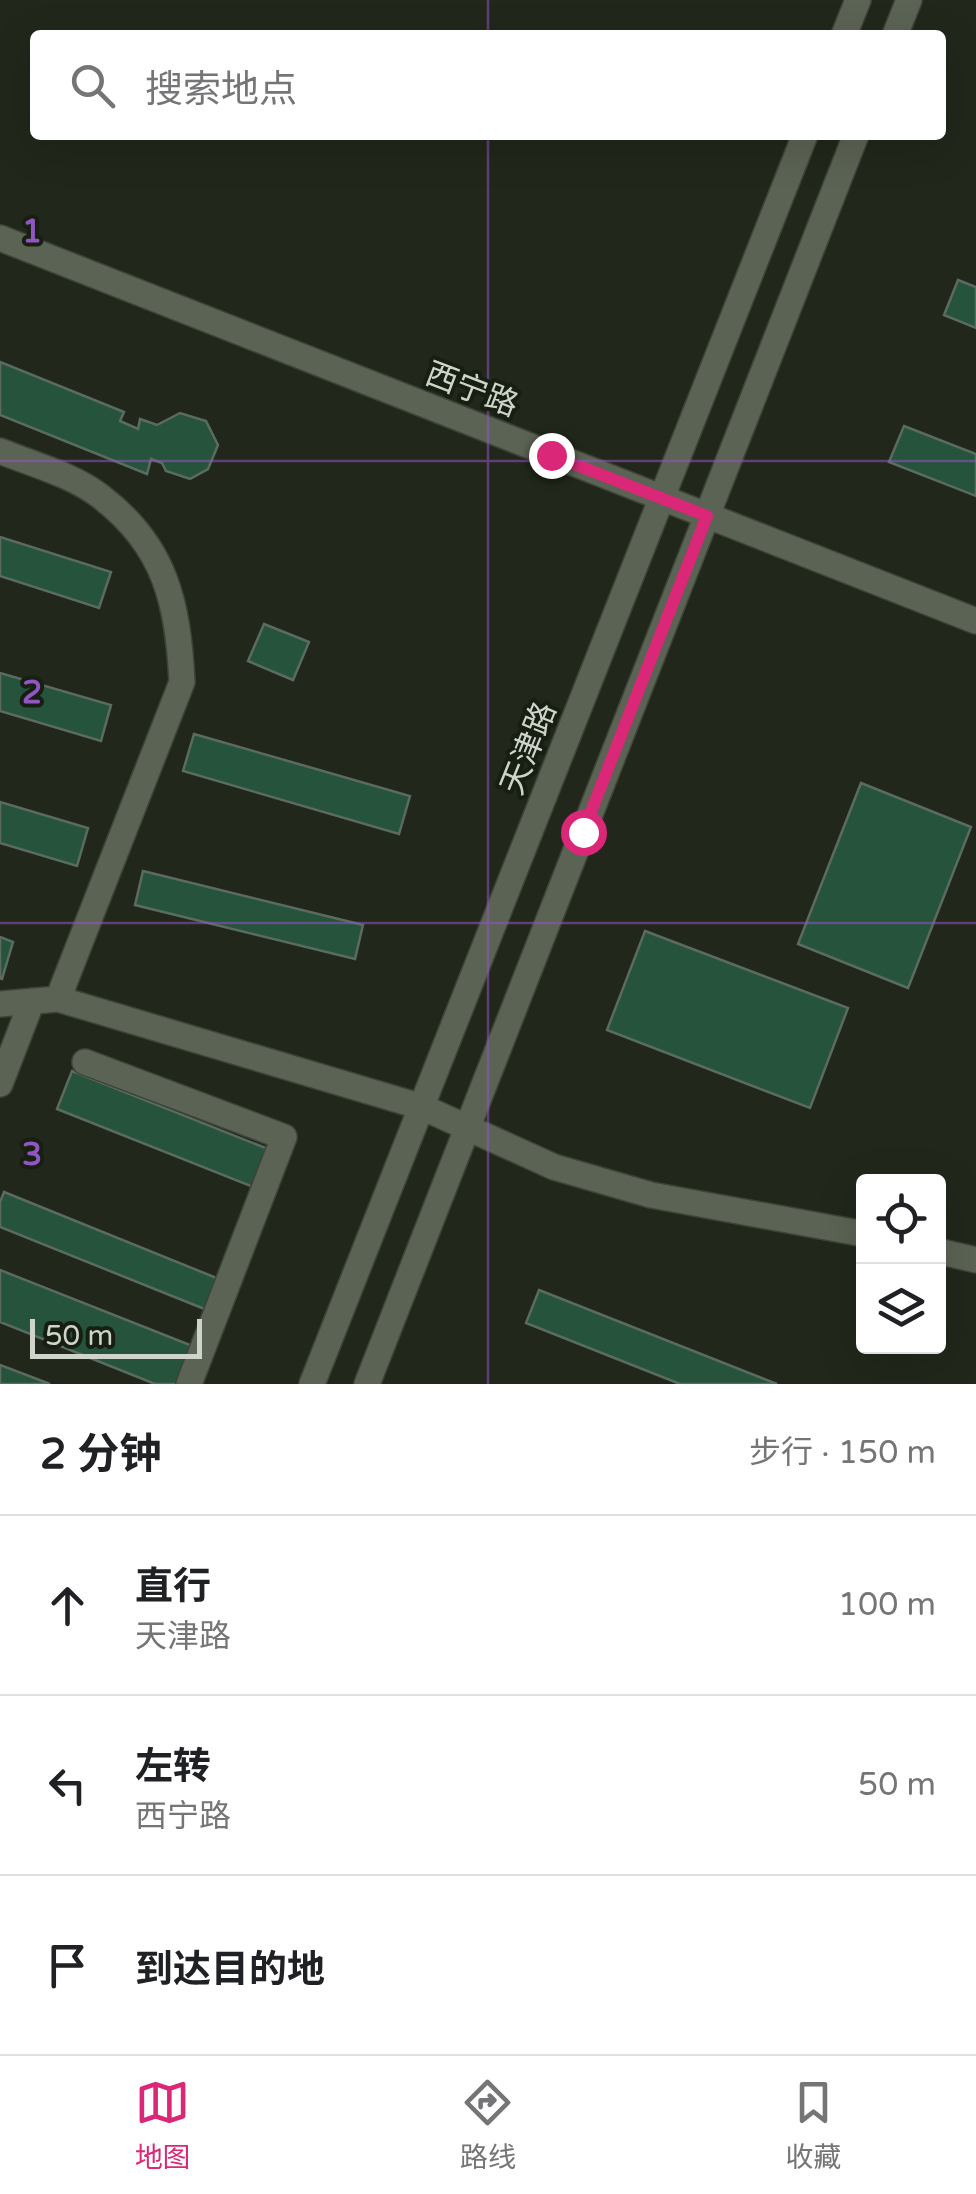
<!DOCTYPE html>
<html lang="zh">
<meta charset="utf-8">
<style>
body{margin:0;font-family:"Varela Round","Noto Sans SC",sans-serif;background:#f2f2f2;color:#202124}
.controls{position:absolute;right:30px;bottom:30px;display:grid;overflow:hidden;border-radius:10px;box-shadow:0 10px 40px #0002}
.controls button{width:90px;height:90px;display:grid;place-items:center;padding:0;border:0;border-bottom:2px solid #e0e0e0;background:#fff;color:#202124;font:50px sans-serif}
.scale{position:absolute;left:30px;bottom:25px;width:172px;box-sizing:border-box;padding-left:10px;border:5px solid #cfd4cb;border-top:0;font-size:28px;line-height:35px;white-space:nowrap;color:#cfd4cb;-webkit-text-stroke:8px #171e12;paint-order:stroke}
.stop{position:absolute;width:30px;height:30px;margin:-22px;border:8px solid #db2777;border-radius:50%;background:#fff}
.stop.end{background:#db2777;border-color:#fff;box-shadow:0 2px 10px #0008}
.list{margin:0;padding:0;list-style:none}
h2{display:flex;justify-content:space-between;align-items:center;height:130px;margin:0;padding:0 40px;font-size:42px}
h2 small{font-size:32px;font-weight:400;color:#757577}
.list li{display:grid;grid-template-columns:65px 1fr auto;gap:30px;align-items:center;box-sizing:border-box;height:180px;padding:0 40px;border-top:2px solid #e0e0e0}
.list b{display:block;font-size:38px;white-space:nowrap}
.list p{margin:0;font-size:32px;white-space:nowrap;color:#757577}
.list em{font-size:32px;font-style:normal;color:#757577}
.icon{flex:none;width:55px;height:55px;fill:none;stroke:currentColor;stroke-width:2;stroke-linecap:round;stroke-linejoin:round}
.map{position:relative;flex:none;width:976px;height:1384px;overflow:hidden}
.search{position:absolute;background:#fff;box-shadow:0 10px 40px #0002;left:30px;right:30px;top:30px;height:110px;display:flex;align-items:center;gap:25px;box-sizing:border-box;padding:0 35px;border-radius:10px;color:#757577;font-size:38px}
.sheet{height:670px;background:#fff}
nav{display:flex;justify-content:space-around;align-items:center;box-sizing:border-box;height:140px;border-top:2px solid #e0e0e0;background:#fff;font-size:28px;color:#757577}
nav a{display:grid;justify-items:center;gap:5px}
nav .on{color:#db2777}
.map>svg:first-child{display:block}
.building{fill:#26533b;stroke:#5b6b61;stroke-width:2.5}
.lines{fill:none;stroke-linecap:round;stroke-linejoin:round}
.minor-casing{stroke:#3d4338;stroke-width:28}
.minor{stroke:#5b6354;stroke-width:25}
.route{stroke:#db2777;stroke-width:12}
.grid{fill:none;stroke:#9056c2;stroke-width:2.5;stroke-opacity:0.55}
.labels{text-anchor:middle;stroke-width:8;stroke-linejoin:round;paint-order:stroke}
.street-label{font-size:32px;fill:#cfd4cb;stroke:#171e12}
.grid-label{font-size:32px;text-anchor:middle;font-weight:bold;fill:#9056c2;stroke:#171e12;stroke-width:8;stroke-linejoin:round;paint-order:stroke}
</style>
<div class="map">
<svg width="976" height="1384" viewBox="0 0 976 1384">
<rect width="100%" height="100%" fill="#21271b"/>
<path class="building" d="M958,280L976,287V328L944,315Z
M0,362L124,412L120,421L138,429L140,419L157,425L180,413L206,421L218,445L208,469L190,479L166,471L162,463L151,459L147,474L0,415Z
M904,426L976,454V496L889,462Z
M0,537L111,572L99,608L0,576Z
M264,624L309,642L293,680L248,661Z
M0,673L111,705L101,741L0,711Z
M194,734L410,796L399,834L183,771Z
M861,783L971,827L908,988L798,944Z
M0,802L88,828L77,866L0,843Z
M143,871L363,925L355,959L135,905Z
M645,931L848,1008L810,1108L607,1030Z
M0,937L13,942L2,979L0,978Z
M72,1071L268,1149L253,1187L57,1109Z
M4,1192L219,1279L207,1310L0,1227V1202Z
M0,1270L195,1347L180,1384H155L0,1322Z
M539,1290L777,1384H680L526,1323Z
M0,1365L50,1384H0Z"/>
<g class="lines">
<g class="minor-casing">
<path id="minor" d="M844,35L858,0
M895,35L909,0
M0,238L976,621
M0,451C32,464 73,475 100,496C166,546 178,604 182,682L58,999
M0,1004L58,999L422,1107L554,1167L651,1195L864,1234
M85,1062L284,1137L189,1384
M0,1084L32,1001
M938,1251L976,1260
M312,1384L805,135
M367,1384L856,135"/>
</g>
<use href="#minor" class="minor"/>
</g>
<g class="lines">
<path class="route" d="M551,455L707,516L583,832"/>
</g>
<path class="grid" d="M488,0V35M488,135V1384M0,461H976M0,923H976"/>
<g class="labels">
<g class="street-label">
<text transform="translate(472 389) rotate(21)" y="11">西宁路</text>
<text transform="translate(528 748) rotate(-68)" y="11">天津路</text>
</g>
</g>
<g class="grid-label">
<text x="32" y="242">1</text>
<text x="32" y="703">2</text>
<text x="32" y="1165">3</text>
</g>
</svg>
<div class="controls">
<button><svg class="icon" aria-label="locate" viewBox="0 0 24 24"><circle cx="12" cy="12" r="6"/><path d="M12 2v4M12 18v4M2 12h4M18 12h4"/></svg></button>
<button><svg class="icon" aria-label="layers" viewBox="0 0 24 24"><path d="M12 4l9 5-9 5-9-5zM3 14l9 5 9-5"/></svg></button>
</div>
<div class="scale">50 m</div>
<div class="stop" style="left:583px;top:832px"></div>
<div class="stop end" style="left:551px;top:455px"></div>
<div class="search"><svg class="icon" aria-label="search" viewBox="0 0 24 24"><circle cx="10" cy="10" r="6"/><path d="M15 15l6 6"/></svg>搜索地点</div>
</div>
<section class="sheet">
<h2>2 分钟<small>步行 · 150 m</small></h2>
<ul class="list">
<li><svg class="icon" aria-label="ahead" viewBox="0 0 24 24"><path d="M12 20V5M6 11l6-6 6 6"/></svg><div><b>直行</b><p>天津路</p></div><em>100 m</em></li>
<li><svg class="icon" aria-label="left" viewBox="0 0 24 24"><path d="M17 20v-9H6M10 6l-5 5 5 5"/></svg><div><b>左转</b><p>西宁路</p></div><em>50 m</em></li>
<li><svg class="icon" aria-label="arrive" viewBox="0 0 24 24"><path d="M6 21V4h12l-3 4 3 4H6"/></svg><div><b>到达目的地</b></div></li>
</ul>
</section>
<nav>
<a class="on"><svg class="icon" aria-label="map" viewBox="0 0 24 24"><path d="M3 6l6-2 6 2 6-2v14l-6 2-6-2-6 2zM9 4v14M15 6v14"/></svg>地图</a>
<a><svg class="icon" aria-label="directions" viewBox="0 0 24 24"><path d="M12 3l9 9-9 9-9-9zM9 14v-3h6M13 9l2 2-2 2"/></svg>路线</a>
<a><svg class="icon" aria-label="saved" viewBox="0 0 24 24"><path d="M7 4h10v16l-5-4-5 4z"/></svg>收藏</a>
</nav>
